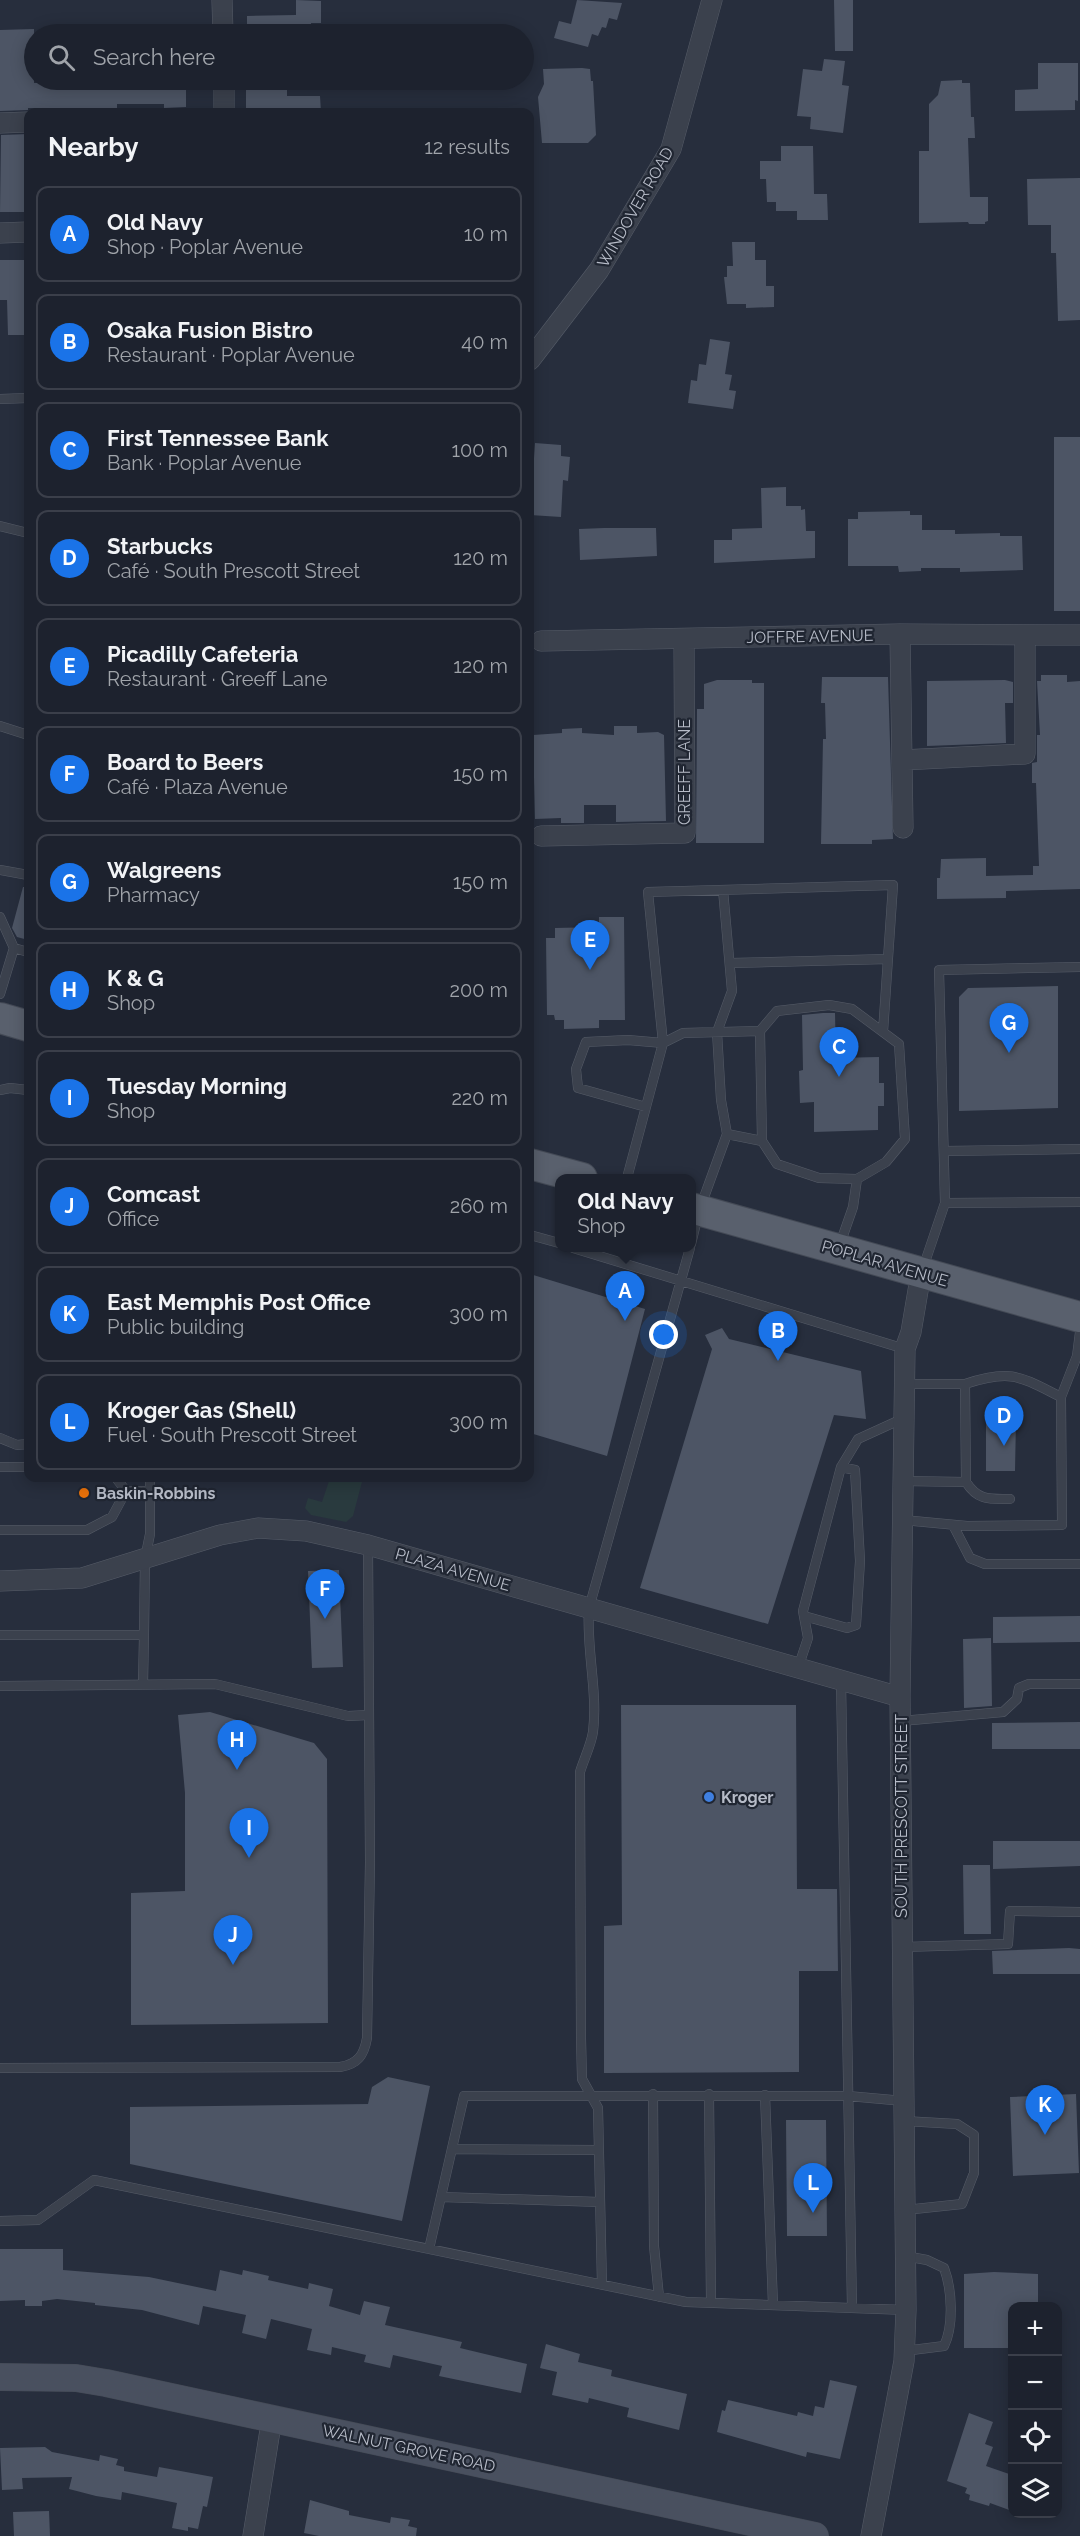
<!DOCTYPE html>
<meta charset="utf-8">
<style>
body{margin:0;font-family:Raleway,sans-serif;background:#252a36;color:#f1f3f6}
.controls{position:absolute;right:18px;bottom:18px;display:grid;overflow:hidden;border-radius:12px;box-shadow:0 3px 15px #0003}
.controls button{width:54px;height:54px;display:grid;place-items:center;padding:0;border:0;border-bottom:2px solid #3b3f4a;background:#1d222e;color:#f1f3f6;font:30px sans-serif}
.you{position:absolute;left:664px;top:1335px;width:21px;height:21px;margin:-15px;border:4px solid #fff;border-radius:50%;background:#1a73e8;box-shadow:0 0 0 9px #1a73e833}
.badge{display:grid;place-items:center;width:39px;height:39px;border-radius:50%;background:#1a73e8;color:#fff;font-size:20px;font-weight:700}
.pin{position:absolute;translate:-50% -50px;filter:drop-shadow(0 2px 3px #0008)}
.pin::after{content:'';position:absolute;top:32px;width:21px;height:18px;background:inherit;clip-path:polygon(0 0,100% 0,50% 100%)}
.popup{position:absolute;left:555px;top:1174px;width:141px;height:78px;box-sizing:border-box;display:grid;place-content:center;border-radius:12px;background:#1d222e;filter:drop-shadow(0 2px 4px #0005);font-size:20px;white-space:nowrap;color:#a0a4aa}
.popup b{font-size:22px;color:#f1f3f6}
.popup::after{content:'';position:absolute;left:50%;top:100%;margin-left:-12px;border:12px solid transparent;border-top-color:#1d222e}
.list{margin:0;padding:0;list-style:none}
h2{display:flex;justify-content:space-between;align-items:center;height:78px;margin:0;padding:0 24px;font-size:26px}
h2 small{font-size:20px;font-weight:400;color:#a0a4aa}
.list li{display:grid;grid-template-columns:39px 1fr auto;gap:18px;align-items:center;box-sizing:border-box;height:96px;margin:0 12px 12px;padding:0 12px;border:2px solid #3b3f4a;border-radius:12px}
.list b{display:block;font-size:22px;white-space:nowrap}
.list p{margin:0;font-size:20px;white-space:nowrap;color:#a0a4aa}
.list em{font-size:20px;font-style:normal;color:#a0a4aa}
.icon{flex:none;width:33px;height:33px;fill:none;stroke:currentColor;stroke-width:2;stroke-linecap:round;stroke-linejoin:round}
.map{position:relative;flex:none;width:1080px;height:2536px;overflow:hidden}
.search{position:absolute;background:#1d222e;box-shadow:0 3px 15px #0003;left:24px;top:24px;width:510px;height:66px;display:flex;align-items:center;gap:15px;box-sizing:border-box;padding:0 21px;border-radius:33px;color:#a0a4aa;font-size:22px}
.panel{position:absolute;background:#1d222e;box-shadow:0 3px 15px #0003;left:24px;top:108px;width:510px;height:1374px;border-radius:12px}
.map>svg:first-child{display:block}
.green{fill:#293a3e}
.building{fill:#4d5565}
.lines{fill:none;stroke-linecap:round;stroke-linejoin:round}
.service-casing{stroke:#565c68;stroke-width:10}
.minor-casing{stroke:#565c68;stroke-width:21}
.secondary-casing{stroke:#444a56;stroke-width:28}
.primary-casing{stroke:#444a56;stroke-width:32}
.service{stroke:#3b414d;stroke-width:9}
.minor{stroke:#3b414d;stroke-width:20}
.secondary{stroke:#49505f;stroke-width:27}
.primary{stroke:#59606d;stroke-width:30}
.food-dot{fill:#e8710a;stroke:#202632;stroke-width:2}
.shop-dot{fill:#3f7fe0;stroke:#202632;stroke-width:2}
.labels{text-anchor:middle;stroke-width:4.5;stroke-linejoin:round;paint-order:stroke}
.street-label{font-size:16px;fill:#b7bcc8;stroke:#202632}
.poi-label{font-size:16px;font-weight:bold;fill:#b7bcc8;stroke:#202632;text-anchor:start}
</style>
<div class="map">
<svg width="1080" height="2536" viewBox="0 0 1080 2536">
<rect width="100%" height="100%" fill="#272e3d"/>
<path class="green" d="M330,1478H363L353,1516L346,1522L311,1515L305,1508L308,1498L322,1502Z"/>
<path class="building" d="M296,0L321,1V23H311L312,34H247V16L296,15Z
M577,0L622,3L617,20L609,18L606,28L602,27L598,36L592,34L588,47L554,38L559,21L571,24Z
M834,0H853V51H835Z
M34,29V83H55V87L89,86L136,83V80H186V107L164,108V104H117V108H28V110L0,111V30Z
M824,59L845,61L842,85L849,86L843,133L810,129L811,117L797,116L803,69L822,71Z
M1038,63H1078V101L1075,100V110L1015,111V90L1038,89Z
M582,68L590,69L591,81H593L596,135L588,143H542L538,97L544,84L543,69Z
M962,80V83H970L971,117H974L975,138H968L970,197H988V221L985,222V224H969L968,222L919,223V151H929V104L938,95L941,81Z
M287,88V96H320L321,112H246V89Z
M28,134V212H0L1,135Z
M781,146H813L814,194H827L828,220H797V211H776V202H767L766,179H760V161H781Z
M1080,178V320L1058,321L1056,253H1051V225H1028L1027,179Z
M732,242H755V260H766V286H774V307L746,308V304H727L724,277H727V266H733Z
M0,260H28V335H8L7,300H0Z
M710,339L730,342L725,374L732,375L729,390L736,391L733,409L688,403L691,380L697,381L699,364L706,365Z
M1054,437H1080V611H1054Z
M535,443L561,445V456L570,457L568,481L563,480L561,517L530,515L531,458H534Z
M786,487V506H801V510L805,509L806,531H815V558L714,563V540H732V529L762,528L761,488Z
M910,511V515H922V530H955V534L1000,533V536H1022L1023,570L960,572V568H921V571L899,572L898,566H848V519H858V512Z
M604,528H656L657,556L580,560L579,529Z
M1041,675H1067V682L1080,681V889L1006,891V898L937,899V878H940L941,859L986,858V876L1033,875V866H1039L1036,783H1032V763L1037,762V735H1040L1037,681H1041Z
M822,677H888L893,839L872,840V844H821L823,739H826L825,703H821Z
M717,680H752V683H764V843H696L697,709H704V684Z
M1005,680L1013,682V703H1005L1006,743L927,746V681Z
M614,726H637V733L658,732L664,735L666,821L616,822V805H584V823H561V818L535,819L533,735L562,733V729L582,728V733L614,735Z
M23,887H28V940L17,937L12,928Z
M599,917H624L625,1020H599V1028L564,1029V1020H555L554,1015H547L546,938H555V928L599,927Z
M1058,986V1108L959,1111V997L968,988Z
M823,1013H835L836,1058L879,1057V1083H884V1106H878V1130L814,1132V1102L800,1103L799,1071L803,1070L802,1015Z
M530,1274L645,1309L607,1456L530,1433Z
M722,1328L729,1339L861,1371L866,1419L834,1415L768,1624L640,1588L712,1349L705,1335Z
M986,1420H1016L1015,1471H986Z
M339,1570L343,1667L312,1668L308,1571Z
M1080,1616V1642L993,1643V1617Z
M991,1638L992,1706L964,1708L963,1639Z
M621,1705H796L797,1889H837L838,1971H799V2072L604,2073V1926L622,1925Z
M210,1712L314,1743L327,1759L328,2023L131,2025V1893L185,1891V1793L178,1715Z
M1080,1722V1749H992V1723Z
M993,1841H1080V1866L993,1869Z
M963,1865H990L991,1934H964Z
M1069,1948L1080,1949V1974H993L992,1951Z
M388,2077L430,2086L402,2221L130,2164V2107L368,2104L372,2087Z
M1076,2094L1079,2173L1013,2176L1010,2097Z
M786,2120H826L827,2236H787Z
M0,2249H63V2270L149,2277L216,2291L220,2270L242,2275L243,2270L269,2276L268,2280L308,2289L309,2283L333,2289L329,2306L360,2315L364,2301L390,2307L385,2325L462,2342L460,2348L527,2364L521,2393L439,2376L442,2366L393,2355L390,2368L364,2362L366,2355L332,2347L331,2355L307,2350L312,2329L271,2319L266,2339L242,2333L246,2315L203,2306L199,2325L142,2310L95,2305V2303L57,2299L42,2301V2306H25V2300L0,2301Z
M994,2272L1038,2274V2307H1012V2348H964V2274Z
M546,2344L580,2354L578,2362L612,2370L611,2376L687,2394L679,2430L627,2417L629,2408L589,2398L588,2403L552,2395L557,2372L540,2368Z
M830,2380L857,2386L840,2459L807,2452L806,2457L717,2432L722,2410L725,2411L728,2400L797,2416L798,2412L813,2416L815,2406L824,2408Z
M969,2413L993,2422L985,2444L993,2447L986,2466L1012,2475V2511L990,2503L989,2506L969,2500L970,2495L965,2493L967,2488L947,2481Z
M45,2447L52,2452L99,2461L100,2455L118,2459L116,2465L124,2467V2471L157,2477L159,2467L213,2477L207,2507L203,2506L198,2529L188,2527V2531L172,2528L177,2503L122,2492L121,2500L96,2496L69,2489L72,2477L22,2478L23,2489L2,2490L0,2448Z
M310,2500L349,2511V2515L390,2523L391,2517L410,2520L408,2526L417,2528L416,2536H319L304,2533Z
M49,2511L50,2536H14L13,2512Z"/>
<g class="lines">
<g class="service-casing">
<path id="service" d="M0,399L28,398
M0,526L28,533
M0,726L28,735
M0,870L28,875
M0,917L14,948
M730,963L888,959
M0,994L14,948L28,952
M760,1031L762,1141
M0,1090L10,1088L28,1090
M646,1107L578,1088L576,1069L586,1042L628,1040L663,1043L683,1033L760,1031L777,1011L829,1005L852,1009L899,1044L905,1139L886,1162L857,1179L819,1178L777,1164L762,1141L727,1134
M944,1151L1080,1149
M627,1178L663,1043L648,892L893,885L883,1032
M945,1203L1080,1202
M530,1235L559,1243
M691,1244L699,1211L727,1134L721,1100L717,1032L732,991L723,890
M840,1244L853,1207L857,1179
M573,1248L905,1349
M923,1268L945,1203L939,970L1080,967
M965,1384C1011,1369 1019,1376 1061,1397
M0,1438L17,1445L28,1444
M0,1467H28
M116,1478L126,1491
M903,1481L966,1482L965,1384H905
M966,1482C978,1501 990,1499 1010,1499
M903,1520L967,1526L1062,1525L1061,1397L1077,1356L1080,1332
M953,1525L970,1558L985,1564H1080
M0,1530H87L112,1517L126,1491H150
M804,1616L847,1628L856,1625L860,1561L855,1470L841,1467
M0,1635H144L145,1559L150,1534V1478
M798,1668L808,1638L803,1611L841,1467L858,1439L904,1418
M841,1681L852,2308
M143,1684L144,1635
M0,1686L215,1684L348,1716L369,1715
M901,1721L1003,1712L1017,1699L1019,1688L1029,1684H1080
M903,1947L1008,1944L1010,1911L1080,1912
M0,2068L340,2067C358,2064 364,2055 367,2038L370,1862L368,1546
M653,2094L654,2246L659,2297
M709,2094L711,2303
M765,2095L773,2305
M904,2121L957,2124L974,2135V2173L962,2204L905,2210
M452,2149L599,2150
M441,2197L600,2202
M0,2221L38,2220L94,2180L686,2302L906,2310
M429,2249L464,2096H848L904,2101
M602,2285L598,2108L582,2079L581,2038L580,1772C584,1759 591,1745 593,1732C598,1691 586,1649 589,1608L690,1248
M904,2351L944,2346C954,2326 952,2289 944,2268L927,2260L905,2256"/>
</g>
<g class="minor-casing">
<path id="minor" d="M222,0L223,34
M224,80V112
M0,123L28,122
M0,233L28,232
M530,360L599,270L671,149L712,0
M900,634L903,828
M541,641L900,634L1080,635
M902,760L1025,754V635
M541,836L685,833L684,639
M0,1581L82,1578L220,1535L258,1528L306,1531L368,1545L900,1697
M253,2536L272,2418
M871,2536L904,2361L906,2310L900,1697L905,1349L911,1332L921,1273"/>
</g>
<g class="secondary-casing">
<path id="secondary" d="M0,2377L76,2378L106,2383L815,2536"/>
</g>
<g class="primary-casing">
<path id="primary" d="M0,1018L28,1026
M530,1164L582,1178
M691,1208L1080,1317"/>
</g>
<use href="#service" class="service"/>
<use href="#minor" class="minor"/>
<use href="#secondary" class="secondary"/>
<use href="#primary" class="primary"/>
</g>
<circle class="food-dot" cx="84" cy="1493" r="6"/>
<circle class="shop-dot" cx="709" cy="1797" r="6"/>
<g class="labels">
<g class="street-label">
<text transform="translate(635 207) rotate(-60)" y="6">WINDOVER ROAD</text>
<text transform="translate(810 636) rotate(-1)" y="6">JOFFRE AVENUE</text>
<text transform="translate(684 772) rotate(-90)" y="6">GREEFF LANE</text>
<text transform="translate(885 1263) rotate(16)" y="6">POPLAR AVENUE</text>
<text transform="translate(453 1569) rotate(16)" y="6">PLAZA AVENUE</text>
<text transform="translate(901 1816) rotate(-90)" y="6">SOUTH PRESCOTT STREET</text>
<text transform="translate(409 2448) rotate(12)" y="6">WALNUT GROVE ROAD</text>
</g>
<g class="poi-label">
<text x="96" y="1499">Baskin-Robbins</text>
<text x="721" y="1803">Kroger</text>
</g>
</g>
</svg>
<div class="controls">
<button>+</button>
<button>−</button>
<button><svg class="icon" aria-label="locate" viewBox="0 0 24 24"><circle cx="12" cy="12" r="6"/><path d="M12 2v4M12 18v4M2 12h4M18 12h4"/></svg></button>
<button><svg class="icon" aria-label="layers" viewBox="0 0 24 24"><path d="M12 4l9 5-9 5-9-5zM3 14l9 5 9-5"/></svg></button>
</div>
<div class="you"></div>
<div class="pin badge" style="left:625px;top:1321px">A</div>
<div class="popup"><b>Old Navy</b>Shop</div>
<div class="pin badge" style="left:778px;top:1361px">B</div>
<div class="pin badge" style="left:839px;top:1077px">C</div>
<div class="pin badge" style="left:1004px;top:1446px">D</div>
<div class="pin badge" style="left:590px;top:970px">E</div>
<div class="pin badge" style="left:325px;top:1619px">F</div>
<div class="pin badge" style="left:1009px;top:1053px">G</div>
<div class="pin badge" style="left:237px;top:1770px">H</div>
<div class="pin badge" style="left:249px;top:1858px">I</div>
<div class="pin badge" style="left:233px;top:1965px">J</div>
<div class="pin badge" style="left:1045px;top:2135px">K</div>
<div class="pin badge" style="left:813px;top:2213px">L</div>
<div class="search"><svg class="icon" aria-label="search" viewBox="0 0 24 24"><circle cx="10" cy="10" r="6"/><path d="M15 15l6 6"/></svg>Search here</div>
<section class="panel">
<h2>Nearby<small>12 results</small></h2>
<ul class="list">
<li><span class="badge">A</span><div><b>Old Navy</b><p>Shop · Poplar Avenue</p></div><em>10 m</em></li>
<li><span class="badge">B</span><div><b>Osaka Fusion Bistro</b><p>Restaurant · Poplar Avenue</p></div><em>40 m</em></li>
<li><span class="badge">C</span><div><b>First Tennessee Bank</b><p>Bank · Poplar Avenue</p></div><em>100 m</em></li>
<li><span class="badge">D</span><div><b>Starbucks</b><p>Café · South Prescott Street</p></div><em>120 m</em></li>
<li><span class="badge">E</span><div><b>Picadilly Cafeteria</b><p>Restaurant · Greeff Lane</p></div><em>120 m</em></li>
<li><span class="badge">F</span><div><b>Board to Beers</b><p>Café · Plaza Avenue</p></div><em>150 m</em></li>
<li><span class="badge">G</span><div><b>Walgreens</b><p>Pharmacy</p></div><em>150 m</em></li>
<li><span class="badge">H</span><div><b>K &amp; G</b><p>Shop</p></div><em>200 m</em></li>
<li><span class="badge">I</span><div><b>Tuesday Morning</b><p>Shop</p></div><em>220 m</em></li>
<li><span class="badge">J</span><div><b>Comcast</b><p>Office</p></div><em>260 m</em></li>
<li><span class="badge">K</span><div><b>East Memphis Post Office</b><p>Public building</p></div><em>300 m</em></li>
<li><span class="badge">L</span><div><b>Kroger Gas (Shell)</b><p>Fuel · South Prescott Street</p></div><em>300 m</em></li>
</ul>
</section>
</div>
